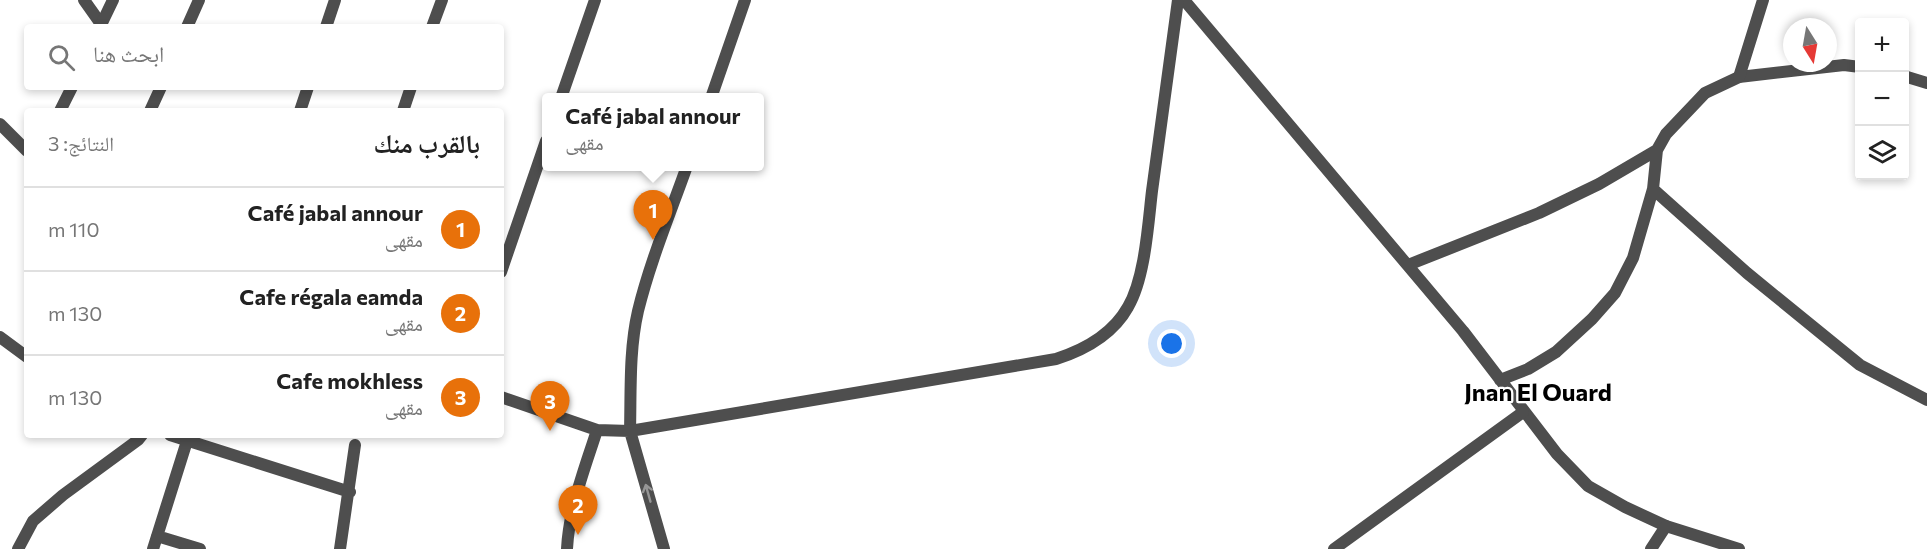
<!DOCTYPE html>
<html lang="ar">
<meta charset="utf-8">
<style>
body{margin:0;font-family:Commissioner,"Noto Naskh Arabic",sans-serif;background:#f2f2f2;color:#222;direction:rtl}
.controls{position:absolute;right:18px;top:18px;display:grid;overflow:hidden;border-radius:6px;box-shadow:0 3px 9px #0003}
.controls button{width:54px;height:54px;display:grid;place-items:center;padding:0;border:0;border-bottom:2px solid #e0e0e0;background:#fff;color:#222;font:30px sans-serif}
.compass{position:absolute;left:1783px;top:18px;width:54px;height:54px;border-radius:50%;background:#fff;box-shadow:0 3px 9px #0003;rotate:169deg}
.you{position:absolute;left:1172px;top:344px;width:21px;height:21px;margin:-15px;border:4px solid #fff;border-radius:50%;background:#1a73e8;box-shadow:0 0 0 9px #1a73e833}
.badge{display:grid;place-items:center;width:39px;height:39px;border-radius:50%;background:#000;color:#fff;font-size:20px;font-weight:700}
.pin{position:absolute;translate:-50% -50px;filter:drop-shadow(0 2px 3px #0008)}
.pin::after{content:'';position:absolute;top:32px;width:21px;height:18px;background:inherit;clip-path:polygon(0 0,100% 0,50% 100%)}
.popup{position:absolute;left:542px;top:93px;width:222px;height:78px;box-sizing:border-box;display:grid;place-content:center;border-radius:6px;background:#fff;filter:drop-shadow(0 2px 4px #0005);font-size:20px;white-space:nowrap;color:#767676}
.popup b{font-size:22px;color:#222}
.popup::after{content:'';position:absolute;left:50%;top:100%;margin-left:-12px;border:12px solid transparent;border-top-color:#fff}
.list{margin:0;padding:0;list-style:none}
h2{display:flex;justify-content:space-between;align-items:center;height:78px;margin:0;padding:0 24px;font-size:26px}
h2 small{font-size:20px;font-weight:400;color:#767676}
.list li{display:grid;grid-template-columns:39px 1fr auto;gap:18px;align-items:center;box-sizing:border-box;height:84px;padding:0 24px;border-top:2px solid #e0e0e0}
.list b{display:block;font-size:22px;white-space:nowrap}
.list p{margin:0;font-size:20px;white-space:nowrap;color:#767676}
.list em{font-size:20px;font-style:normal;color:#767676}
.icon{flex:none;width:33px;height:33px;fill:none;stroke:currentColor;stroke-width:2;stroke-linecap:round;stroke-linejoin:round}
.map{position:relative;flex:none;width:1927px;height:549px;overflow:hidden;direction:ltr}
.search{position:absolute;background:#fff;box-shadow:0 3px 9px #0003;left:24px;top:24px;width:480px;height:66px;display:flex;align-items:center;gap:15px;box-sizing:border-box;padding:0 21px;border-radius:6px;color:#767676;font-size:22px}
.panel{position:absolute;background:#fff;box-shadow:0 3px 9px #0003;left:24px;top:108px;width:480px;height:330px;border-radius:6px;direction:rtl}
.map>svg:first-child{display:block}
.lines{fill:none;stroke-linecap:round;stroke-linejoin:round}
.service{stroke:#4e4e4e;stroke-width:12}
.pedestrian{stroke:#4e4e4e;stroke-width:12}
.minor{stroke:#4e4e4e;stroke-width:12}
.oneway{stroke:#959595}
.labels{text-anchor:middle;stroke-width:4.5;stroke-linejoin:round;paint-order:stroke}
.district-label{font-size:24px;font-weight:bold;fill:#000;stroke:#fff}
</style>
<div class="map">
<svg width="1927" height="549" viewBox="0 0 1927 549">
<rect width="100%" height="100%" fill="#fff"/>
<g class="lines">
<path class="service" d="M84,0L101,24
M1184,0L1463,331L1557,454L1588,486L1625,507L1666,526L1739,549
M187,27L199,0
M326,27L335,0
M432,27L442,0
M1904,76L1927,83
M561,98L595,0
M711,98L745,0
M150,111L161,87
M300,111L308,87
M403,111L411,87
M1657,150L1653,189L1747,273L1860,365L1927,400
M1408,265L1539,213L1599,184L1657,150L1666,134L1705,93L1739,77L1844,65L1860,67
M501,272L546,141
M1500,380L1528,369L1556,352L1592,319L1615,293L1633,258L1653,189
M630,431C631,392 629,350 638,311C650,262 670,214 687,166"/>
<path class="pedestrian" d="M1334,549L1523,412
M1651,549L1666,526"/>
<path class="minor" d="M100,27L113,0
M1739,77L1763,0
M60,111L72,87
M0,124L27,151
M0,337L27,357
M501,397L597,430L630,431L1056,359C1084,350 1113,334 1128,307C1145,278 1148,225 1152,191C1161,127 1169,64 1178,0
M630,431L664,549
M170,435L350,492
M157,536L200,549
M18,549L33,521L63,495L138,440L142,435
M153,549L187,441
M340,549L355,445
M567,549C569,508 585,468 597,430"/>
</g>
<defs><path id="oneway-shaft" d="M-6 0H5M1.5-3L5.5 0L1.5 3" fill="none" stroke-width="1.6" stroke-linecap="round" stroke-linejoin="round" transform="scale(1.5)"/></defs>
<use class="oneway" href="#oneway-shaft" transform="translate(648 493) rotate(-106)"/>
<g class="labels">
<g class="district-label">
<text x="1538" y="401">Jnan El Ouard</text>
</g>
</g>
</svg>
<div class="controls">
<button>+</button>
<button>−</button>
<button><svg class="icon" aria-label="layers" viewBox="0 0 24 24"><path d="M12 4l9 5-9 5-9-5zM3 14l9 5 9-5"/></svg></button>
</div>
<svg class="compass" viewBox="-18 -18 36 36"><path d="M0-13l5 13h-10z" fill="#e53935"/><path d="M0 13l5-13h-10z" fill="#767676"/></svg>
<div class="you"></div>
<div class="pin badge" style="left:653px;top:240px;background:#e8710a">1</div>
<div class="popup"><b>Café jabal annour</b>مقهى</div>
<div class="pin badge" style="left:578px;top:535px;background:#e8710a">2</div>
<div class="pin badge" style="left:550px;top:431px;background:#e8710a">3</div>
<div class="search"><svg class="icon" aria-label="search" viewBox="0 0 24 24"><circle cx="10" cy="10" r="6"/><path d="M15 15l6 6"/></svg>ابحث هنا</div>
<section class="panel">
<h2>بالقرب منك<small>النتائج: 3</small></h2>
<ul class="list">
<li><span class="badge" style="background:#e8710a">1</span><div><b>Café jabal annour</b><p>مقهى</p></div><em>110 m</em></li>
<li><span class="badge" style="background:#e8710a">2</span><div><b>Cafe régala eamda</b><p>مقهى</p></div><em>130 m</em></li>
<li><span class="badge" style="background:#e8710a">3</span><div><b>Cafe mokhless</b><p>مقهى</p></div><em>130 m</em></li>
</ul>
</section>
</div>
